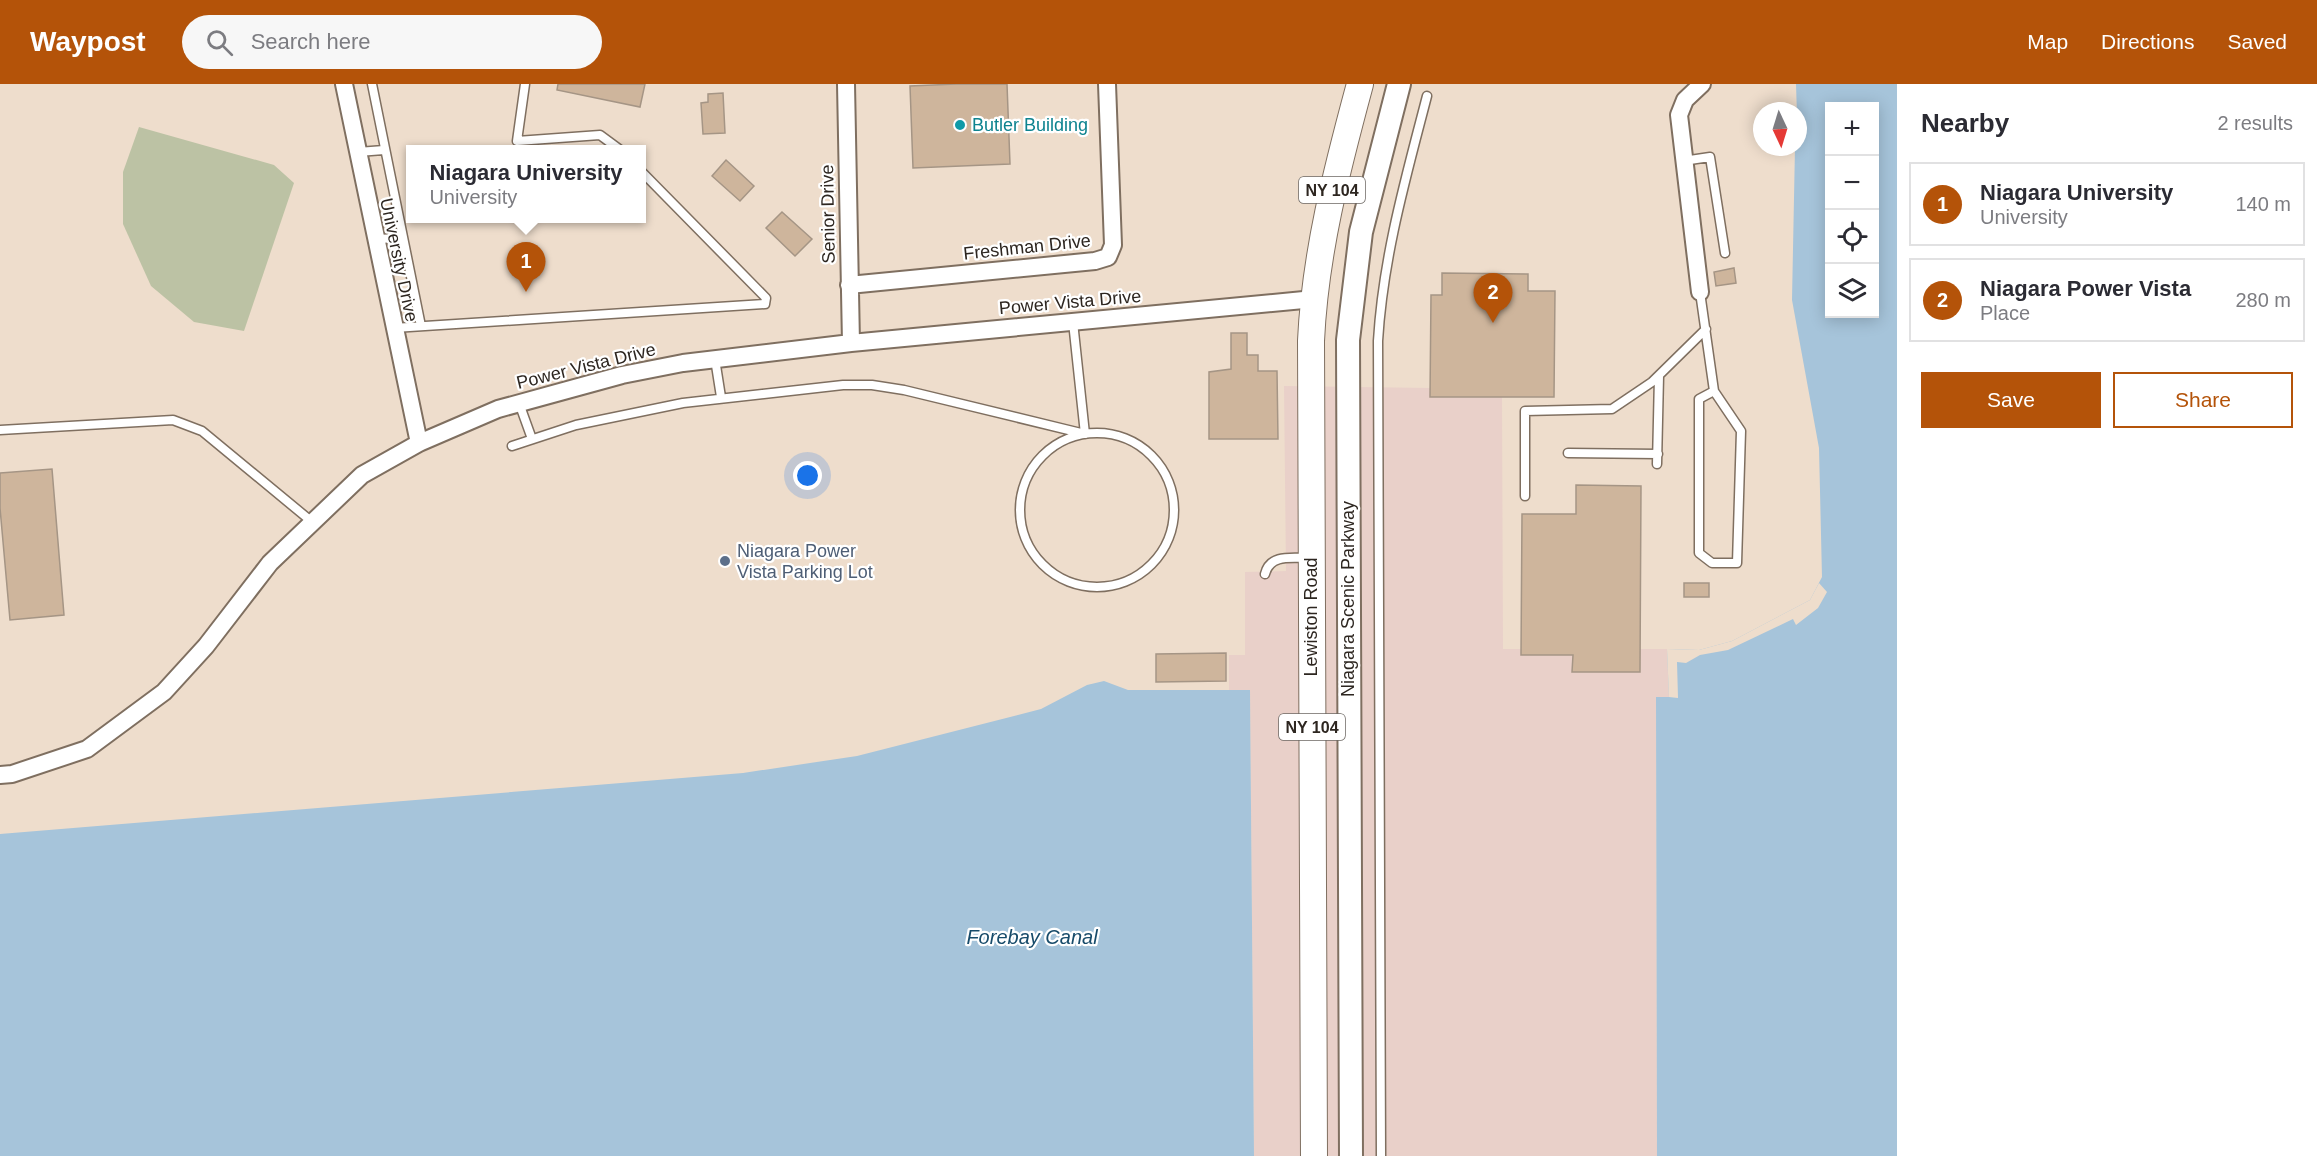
<!DOCTYPE html>
<meta charset="utf-8">
<style>
body{margin:0;font-family:Arial,sans-serif;background:#f7f7f7;color:#2b2b33}
.controls{position:absolute;right:18px;top:18px;display:grid;overflow:hidden;border-radius:0px;box-shadow:0 3px 15px #0003}
.controls button{width:54px;height:54px;display:grid;place-items:center;padding:0;border:0;border-bottom:2px solid #e1e1e2;background:#fff;color:#2b2b33;font:30px sans-serif}
.compass{position:absolute;left:1753px;top:18px;width:54px;height:54px;border-radius:50%;background:#fff;box-shadow:0 3px 15px #0003;rotate:176deg}
.you{position:absolute;left:808px;top:392px;width:21px;height:21px;margin:-15px;border:4px solid #fff;border-radius:50%;background:#1a73e8;box-shadow:0 0 0 9px #1a73e833}
.badge{display:grid;place-items:center;width:39px;height:39px;border-radius:50%;background:#b45309;color:#fff;font-size:20px;font-weight:700}
.pin{position:absolute;translate:-50% -50px;filter:drop-shadow(0 2px 3px #0008)}
.pin::after{content:'';position:absolute;top:32px;width:21px;height:18px;background:inherit;clip-path:polygon(0 0,100% 0,50% 100%)}
.popup{position:absolute;left:406px;top:61px;width:240px;height:78px;box-sizing:border-box;display:grid;place-content:center;border-radius:0px;background:#fff;filter:drop-shadow(0 2px 4px #0005);font-size:20px;white-space:nowrap;color:#7c7c81}
.popup b{font-size:22px;color:#2b2b33}
.popup::after{content:'';position:absolute;left:50%;top:100%;margin-left:-12px;border:12px solid transparent;border-top-color:#fff}
.list{margin:0;padding:0;list-style:none}
h2{display:flex;justify-content:space-between;align-items:center;height:78px;margin:0;padding:0 24px;font-size:26px}
h2 small{font-size:20px;font-weight:400;color:#7c7c81}
.list li{display:grid;grid-template-columns:39px 1fr auto;gap:18px;align-items:center;box-sizing:border-box;height:84px;margin:0 12px 12px;padding:0 12px;border:2px solid #e1e1e2;border-radius:0px}
.list b{display:block;font-size:22px;white-space:nowrap}
.list p{margin:0;font-size:20px;white-space:nowrap;color:#7c7c81}
.list em{font-size:20px;font-style:normal;color:#7c7c81}
.actions{display:flex;gap:12px;padding:18px 24px}
.actions a{flex:1;padding:14px 0;border:2px solid #b45309;border-radius:0px;text-align:center;font-size:21px;color:#b45309}
.actions .main{background:#b45309;color:#fff}
.icon{flex:none;width:33px;height:33px;fill:none;stroke:currentColor;stroke-width:2;stroke-linecap:round;stroke-linejoin:round}
.map{position:relative;flex:none;width:1897px;height:1072px;overflow:hidden}
header{display:flex;align-items:center;gap:36px;box-sizing:border-box;height:84px;padding:0 30px;background:#b45309;color:#fff}
header strong{font-size:28px}
nav{display:flex;gap:33px;margin-inline-start:auto;font-size:21px}
.search{width:420px;height:54px;background:#f7f7f7;display:flex;align-items:center;gap:15px;box-sizing:border-box;padding:0 21px;border-radius:33px;color:#7c7c81;font-size:22px}
main{display:flex}
aside{flex:1;background:#fff}
.map>svg:first-child{display:block}
.industrial{fill:#e9d0c9}
.green{fill:#bcc2a4}
.water{fill:#a6c4da;fill-rule:evenodd}
.pier{fill:#edc}
.building{fill:#ceb59c;stroke:#a59585;stroke-width:1.5}
.lines{fill:none;stroke-linecap:round;stroke-linejoin:round}
.lane-casing{stroke:#7f6f60;stroke-width:11}
.street-casing{stroke:#7f6f60;stroke-width:20}
.secondary-casing{stroke:#7f6f60;stroke-width:26}
.primary-casing{stroke:#7f6f60;stroke-width:28}
.lane{stroke:#fff;stroke-width:8}
.street{stroke:#fff;stroke-width:16}
.secondary{stroke:#fff;stroke-width:22}
.primary{stroke:#fff;stroke-width:26}
.culture-dot{fill:#0f9aa8;stroke:#fff;stroke-width:2}
.service-dot{fill:#5c6f8a;stroke:#fff;stroke-width:2}
.labels{text-anchor:middle;stroke-width:4.5;stroke-linejoin:round;paint-order:stroke}
.shield{fill:#fff;stroke:#6c6763;stroke-width:1.5}
.shield-label{font-size:16px;font-weight:bold;fill:#2d2620}
.culture-label{font-size:18px;fill:#0d838f;stroke:#fff;text-anchor:start}
.street-label{font-size:18px;fill:#2d2620;stroke:#fff}
.service-label{font-size:18px;fill:#4e5e75;stroke:#fff;text-anchor:start}
.water-label{font-size:20px;font-style:italic;fill:#174b6a;stroke:#fff}
</style>
<header>
<strong>Waypost</strong>
<div class="search"><svg class="icon" aria-label="search" viewBox="0 0 24 24"><circle cx="10" cy="10" r="6"/><path d="M15 15l6 6"/></svg>Search here</div>
<nav><a>Map</a><a>Directions</a><a>Saved</a></nav>
</header>
<main>
<div class="map">
<svg width="1897" height="1072" viewBox="0 0 1897 1072">
<rect width="100%" height="100%" fill="#edc"/>
<path class="industrial" d="M1284,302L1431,304V313H1502L1503,565H1667L1669,613H1656L1657,1072H1254L1250,606H1229V571H1245V488L1286,487Z"/>
<path class="green" d="M139,43L274,81L294,99L244,247L194,238L151,202L123,140V88Z"/>
<path class="water" d="M1796,0H1897V1072H1657L1656,613H1669L1667,565L1699,566L1732,557L1810,516L1822,493L1819,364L1792,216L1795,63H1798ZM1830,22H1874V230H1830Z
M1104,597L1128,606H1250L1254,1072H0V750L743,689L857,672L1041,625L1087,601Z"/>
<path class="pier" d="M1819,499L1827,508L1818,524L1796,541L1793,535L1728,566L1700,571L1686,579L1677,578L1678,614L1669,613L1667,565L1699,566L1732,557L1810,516Z"/>
<path class="building" d="M558,0H645L640,23L557,6Z
M956,0H1007L1010,80L913,84L910,2Z
M723,9L725,49L703,50L701,19L708,18V10Z
M726,76L754,102L740,117L712,92Z
M782,128L812,155L795,172L766,144Z
M1734,184L1736,199L1716,202L1714,188Z
M1442,189L1528,190V207H1555L1554,313H1430L1431,211H1442Z
M1231,249H1247V271H1258V287H1277L1278,355H1209V288L1231,285Z
M52,385L64,531L10,536L0,424V389Z
M1576,401L1641,402L1640,588H1572L1573,571H1521L1522,430H1576Z
M1684,499H1709V513H1684Z
M1226,569V597L1156,598V570Z"/>
<g class="lines">
<g class="lane-casing">
<path id="lane" d="M372,0L421,242
M525,0L517,57L600,51L619,65
M358,68L384,66
M1683,77L1710,73L1725,169
M375,155L403,154
M1700,208L1714,307L1741,347L1737,479H1712L1699,469V315L1714,307
M394,244L765,220L766,214L642,88
M715,275L721,313
M519,319L532,355
M0,346L173,336L202,347L311,437
M1020 426a77 77 0 1 1 154 0a77 77 0 1 1-154 0Z
M512,362L576,341L683,319L843,301H872L904,306L1085,350L1073,238
M1568,369L1658,370
M1657,380L1659,292
M1525,412V327L1612,325L1652,298L1706,245
M1265,490C1270,470 1291,474 1308,474
M1381,1072L1378,257C1383,173 1406,93 1427,12"/>
</g>
<g class="street-casing">
<path id="street" d="M344,0L419,359
M846,0L851,259
M849,201L1095,177L1108,173L1113,161L1107,0
M1700,208L1679,31L1685,16L1702,0
M0,691L12,690L87,665L164,608L206,562L270,479L362,391L419,359L498,325L622,291L683,279L851,259L1314,215"/>
</g>
<g class="secondary-casing">
<path id="secondary" d="M1351,1072L1348,256L1361,148L1399,0"/>
</g>
<g class="primary-casing">
<path id="primary" d="M1314,1072L1311,257C1315,169 1337,85 1360,0"/>
</g>
<use href="#lane" class="lane"/>
<use href="#street" class="street"/>
<use href="#secondary" class="secondary"/>
<use href="#primary" class="primary"/>
</g>
<circle class="culture-dot" cx="960" cy="41" r="6"/>
<circle class="service-dot" cx="725" cy="477" r="6"/>
<g class="labels">
<g class="shield">
<rect x="1299" y="93" width="66" height="26" rx="4.5"/>
<rect x="1279" y="630" width="66" height="26" rx="4.5"/>
</g>
<g class="shield-label">
<text x="1332" y="112">NY 104</text>
<text x="1312" y="649">NY 104</text>
</g>
<g class="culture-label">
<text x="972" y="47">Butler Building</text>
</g>
<g class="street-label">
<text transform="translate(828 130) rotate(-91)" y="6">Senior Drive</text>
<text transform="translate(1027 163) rotate(-6)" y="6">Freshman Drive</text>
<text transform="translate(399 176) rotate(78)" y="6">University Drive</text>
<text transform="translate(1070 218) rotate(-5)" y="6">Power Vista Drive</text>
<text transform="translate(586 282) rotate(-14)" y="6">Power Vista Drive</text>
<text transform="translate(1348 515) rotate(-90)" y="6">Niagara Scenic Parkway</text>
<text transform="translate(1311 533) rotate(-90)" y="6">Lewiston Road</text>
</g>
<g class="service-label">
<text x="737" y="473">Niagara Power<tspan x="737" dy="21">Vista Parking Lot</tspan></text>
</g>
<g class="water-label">
<text x="1032" y="860">Forebay Canal</text>
</g>
</g>
</svg>
<div class="controls">
<button>+</button>
<button>−</button>
<button><svg class="icon" aria-label="locate" viewBox="0 0 24 24"><circle cx="12" cy="12" r="6"/><path d="M12 2v4M12 18v4M2 12h4M18 12h4"/></svg></button>
<button><svg class="icon" aria-label="layers" viewBox="0 0 24 24"><path d="M12 4l9 5-9 5-9-5zM3 14l9 5 9-5"/></svg></button>
</div>
<svg class="compass" viewBox="-18 -18 36 36"><path d="M0-13l5 13h-10z" fill="#e53935"/><path d="M0 13l5-13h-10z" fill="#7c7c81"/></svg>
<div class="you"></div>
<div class="pin badge" style="left:526px;top:208px">1</div>
<div class="popup"><b>Niagara University</b>University</div>
<div class="pin badge" style="left:1493px;top:239px">2</div>
</div>
<aside>
<h2>Nearby<small>2 results</small></h2>
<ul class="list">
<li><span class="badge">1</span><div><b>Niagara University</b><p>University</p></div><em>140 m</em></li>
<li><span class="badge">2</span><div><b>Niagara Power Vista</b><p>Place</p></div><em>280 m</em></li>
</ul>
<div class="actions"><a class="main">Save</a><a>Share</a></div>
</aside>
</main>
